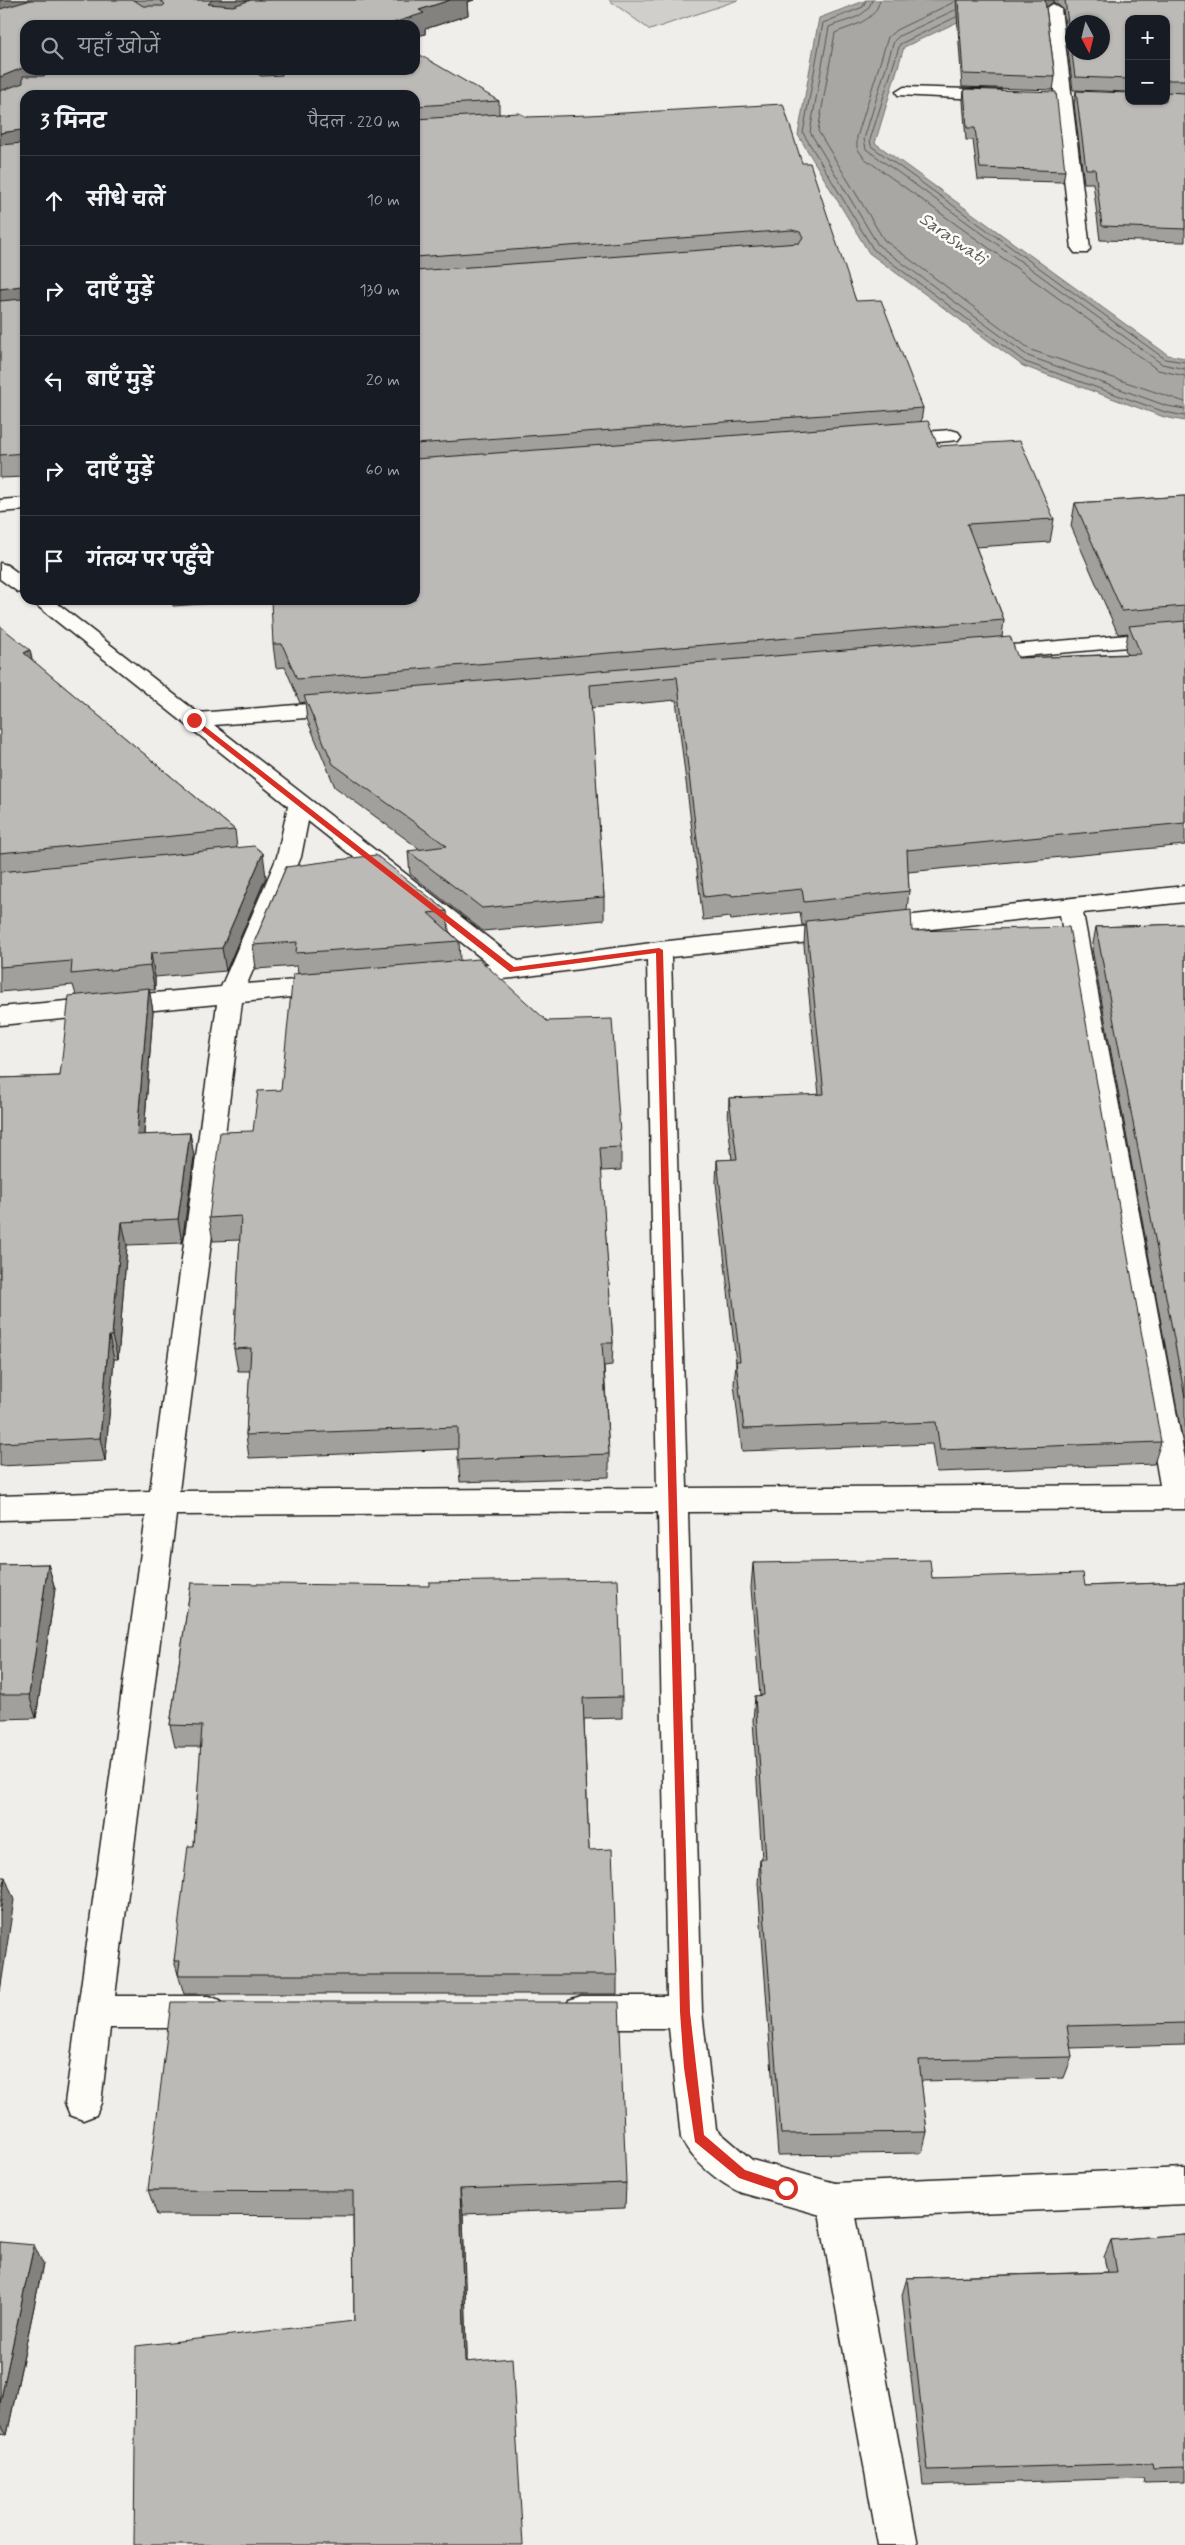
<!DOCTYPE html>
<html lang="hi">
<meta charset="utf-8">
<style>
body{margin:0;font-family:Mynerve,"Playpen Sans Deva",sans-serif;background:#20242c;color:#f1f3f6}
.controls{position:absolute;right:15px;top:15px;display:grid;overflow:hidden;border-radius:10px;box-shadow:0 1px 4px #0004}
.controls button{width:45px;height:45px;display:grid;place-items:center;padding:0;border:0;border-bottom:1px solid #363941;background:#171b24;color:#f1f3f6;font:25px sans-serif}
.compass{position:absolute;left:1065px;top:15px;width:45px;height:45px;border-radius:50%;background:#171b24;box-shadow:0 1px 4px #0004;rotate:173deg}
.stop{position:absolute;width:15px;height:15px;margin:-11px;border:4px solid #d93025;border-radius:50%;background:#fff}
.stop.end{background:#d93025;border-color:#fff;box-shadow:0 1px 5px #0008}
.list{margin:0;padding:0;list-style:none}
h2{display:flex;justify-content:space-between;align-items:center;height:65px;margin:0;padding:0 20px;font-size:21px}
h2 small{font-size:16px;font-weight:400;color:#9ea1a6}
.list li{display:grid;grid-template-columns:32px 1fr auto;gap:15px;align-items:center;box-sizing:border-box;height:90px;padding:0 20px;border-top:1px solid #363941}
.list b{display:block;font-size:19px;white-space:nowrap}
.list em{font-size:16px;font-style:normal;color:#9ea1a6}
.icon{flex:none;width:28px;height:28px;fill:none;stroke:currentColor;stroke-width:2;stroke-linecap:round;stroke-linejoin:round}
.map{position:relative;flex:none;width:1185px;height:2545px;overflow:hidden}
.search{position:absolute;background:#171b24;box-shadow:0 1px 4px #0004;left:20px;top:20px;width:400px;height:55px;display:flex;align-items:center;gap:12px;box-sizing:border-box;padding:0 18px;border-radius:15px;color:#9ea1a6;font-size:19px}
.panel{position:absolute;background:#171b24;box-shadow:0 1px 4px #0004;left:20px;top:90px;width:400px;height:515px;border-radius:15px}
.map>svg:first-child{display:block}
.green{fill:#d0cfcc;stroke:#767674}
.water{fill:#a8a7a3;stroke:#706f6d}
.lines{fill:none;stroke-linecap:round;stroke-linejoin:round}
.shore{stroke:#545452;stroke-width:1}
.service-casing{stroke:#1c1c1c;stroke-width:3}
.minor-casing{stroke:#1c1c1c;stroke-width:3}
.service{fill:#fdfcf7;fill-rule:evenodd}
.minor{fill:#fdfcf7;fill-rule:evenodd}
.wall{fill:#a1a09d;stroke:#1c1c1c}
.shaded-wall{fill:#83827f;stroke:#1c1c1c}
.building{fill:#bbbab6;stroke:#1c1c1c;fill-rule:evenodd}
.route{fill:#d93025}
.labels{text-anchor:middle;stroke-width:5;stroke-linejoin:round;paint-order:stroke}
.far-water-label{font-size:18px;font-style:italic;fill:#5b5b59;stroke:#fdfcf7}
</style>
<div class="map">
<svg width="1185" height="2545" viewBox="0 0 1185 2545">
<rect width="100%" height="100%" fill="#f0eeea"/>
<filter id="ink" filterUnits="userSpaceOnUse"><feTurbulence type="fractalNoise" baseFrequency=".02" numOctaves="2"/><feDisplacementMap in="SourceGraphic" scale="10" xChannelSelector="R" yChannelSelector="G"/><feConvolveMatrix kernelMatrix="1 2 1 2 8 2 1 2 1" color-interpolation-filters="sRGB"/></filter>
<g filter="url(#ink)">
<path class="green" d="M609,0H738L650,30Z"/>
<path class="water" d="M867,0H1005L904,47L875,143L1168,355L1185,358V421L1164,417L1023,366L869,253L798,135L819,18Z"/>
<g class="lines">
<path class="shore" d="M866,0L863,7L823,23L803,133L873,249L1025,362L1165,412L1185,416
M872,0C867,19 844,20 829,27L810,132L878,245L1028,356L1167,406L1185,409
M880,0C875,22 853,25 835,33L818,131L884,240L1031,350L1185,402
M954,2L896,30L888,37L857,137V148L864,158L1158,370L1185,376
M955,10L899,36L894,41L864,139L866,149L1162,364L1185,369
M956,17L900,44L870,140L871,146L1165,359L1185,362"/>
<g class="service-casing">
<path id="service" d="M835,2183L848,2188L853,2201L918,2545H878L817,2201L822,2188Z"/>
</g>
<g class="minor-casing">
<path id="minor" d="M1053,4L1061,9L1090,249L1087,253H1075L1072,249L1045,9Z
M904,87L1000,90L1008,95L1000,100L898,95L896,92Z
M951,430L958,432L961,436L958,440L898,446L891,444L888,440L891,436L898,434Z
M25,498V510L0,512V500Z
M0,563L7,565L25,578V594L18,592L0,579Z
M30,600H53L198,713L344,701L352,703L355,708L352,713L344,715L214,725L518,961L659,942L1185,886V902L1083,913L1185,1459V1509L688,1512L702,2012L716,2129L752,2160L835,2183L1185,2168V2204L835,2219L742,2193C720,2184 691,2160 681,2138L669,2028H581L569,2024L564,2012L569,2000L581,1996H667L658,1512L176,1515L115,1996H208L220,2000L225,2012L220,2024L208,2028H110L101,2103L96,2115L83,2120L70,2115L65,2103L146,1516L0,1520V1496L150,1491L217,1004L0,1025V1007L221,987L277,857L288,806ZM308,821L489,964L446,969L443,975L446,981L455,983L513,978L647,960L657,1488L179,1491L242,1002L330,993L339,991L342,985L339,979L330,977L247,984L301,857ZM1060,915L1160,1485L687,1488L671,957Z
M1185,630V642L977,660L969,659L966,654L969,649L977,648Z"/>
</g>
<use href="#service" class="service"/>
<use href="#minor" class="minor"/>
</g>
<path class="wall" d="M0,0H474L467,2L468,15L425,29V34L25,25V70H415L499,101V114L527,117L802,163L856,301L923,408L921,422L938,446L1054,519L1050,542L976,547L1004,620L1002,637L1018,658L1127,654L1125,649L1128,633L1118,634L1071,526L1075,503L1185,496V845L908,872L909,891L907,910L912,931L1161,1442L1154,1464L936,1472L932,1444L742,1451L734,1384L736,1363L716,1183L717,1160H732L728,1121L729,1098L819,1095L804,945L805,925H802L800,912L731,920L730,917L703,920L676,700L591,708L604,897V920L483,931L410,874L408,851L421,850L335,787L307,719L305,702L300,703L285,667L276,668L273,644L415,600V95H25V477L0,478Z
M956,0H1185V242L1100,240L1093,183H1084L1074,104L1076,91L1166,101V19H1129V92L1073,90L1063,9L1054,2L1046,7L1055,77L1053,90L962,87Z
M964,89L1065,171L1063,182L978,180L973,140H966L963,101Z
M172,600H258L173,606Z
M0,626L32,660L235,830L237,848L266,877L226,971L155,977V990H149L153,1011L144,1135L190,1133L194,1157L182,1243L127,1245L118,1359H114L105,1461L0,1466V1078L60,1076L76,995L73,985L0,992Z
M286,867L447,911L449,931L459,941L460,961L621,1147V1170L601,1171L613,1343L612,1365L604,1366L609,1454V1477L460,1482L458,1449L249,1458L246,1435L250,1371H238L234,1349L240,1240L213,1241L209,1218L253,1131L281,1090L298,974L297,966L256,969L253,945Z
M1185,924V1453L1092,949L1096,927Z
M753,1563L932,1578L1085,1586L1185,1582V2045L1070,2048L1072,2057L1064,2078L921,2081L927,2132L922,2153L778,2155L758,1883L760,1859H762L753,1720L755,1696H760L751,1588Z
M48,1564L55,1589L36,1718L0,1719V1565Z
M191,1583L622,1697V1718L584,1719L589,1850L617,1975V1994H184L174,1961L194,1846L201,1747H175L170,1725Z
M626,2183L625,2208L463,2214L467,2362L514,2380L354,2321L353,2216L157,2215L148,2190Z
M1185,2234V2482L1144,2483L1143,2478L923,2485L902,2295L907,2278L1107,2272L1104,2257L1111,2240Z
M0,2242L43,2264L7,2435L0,2434Z"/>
<path class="shaded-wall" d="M0,0H58L0,17Z
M212,0H272L214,20L208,4Z
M450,0H474L467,2L468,15L425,29V34L415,37V25H387L419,10Z
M1044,0H1054V2L1043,9Z
M25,67V70H78L0,99V77Z
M21,130L25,151L0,155V133Z
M21,286L25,308L0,312V289Z
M30,650L35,673L24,653Z
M263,853L266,877L226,971L222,948Z
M151,953L155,977V990L150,966Z
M149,988L153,1011L142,1159L137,1135Z
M190,1133L194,1157L182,1243L178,1219Z
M122,1222L127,1245L118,1359L112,1336Z
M109,1336L114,1359L105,1461L100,1438Z
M48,1564L55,1589L36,1718L29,1695Z
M5,1877L14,1900L0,1992V1912Z
M460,2189L463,2214L468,2384L465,2362Z
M34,2245L43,2264L7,2435L0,2424V2403Z"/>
<path class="building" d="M31,0H134L143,6H163L165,4L159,0H212L208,4L233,6L251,0H450L419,10L424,13L387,25H25V67L0,77V9Z
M958,0H1045L1055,77L963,74Z
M1065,0H1185V80H1168L1166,86V19H1129V79L1075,77ZM1072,22H1102V52H1072Z
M415,52L499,101L415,106V95H25V453L0,455V301L22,299L23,288L21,286L0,289V145L23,143V132L21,130L0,133V91L23,83V76H43L58,70H252L261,76L282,75V72L278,70H415Z
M964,89L1056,92L1065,171L980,168L975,128H967Z
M1076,91L1129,93V101H1166V92L1185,93V229L1102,226L1095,169H1086Z
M783,104L802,163H810L856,301L881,300L923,408L415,444V271L799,243L803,237L800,232L792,230L415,257V119L519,113L527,117L589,115Z
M928,421L938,446L1020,441L1054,519L967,524L1004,620L297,679L282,644H273L271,600H415V459Z
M1185,496V606L1122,611L1075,503Z
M1185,621V823L907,850L909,891L804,902L802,889L732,896L731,894L704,897L677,677L590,685L604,897L482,908L408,851L447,846L333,764L304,696L1010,636L1018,658L1141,654L1129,626Z
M0,626L30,650L24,653L235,830L0,853Z
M254,846L263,853L222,948L151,953L150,966L71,974L72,961L0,967V872Z
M376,855L447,911L428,913L459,941L296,953L297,942L253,945L286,867Z
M911,910L912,931L1069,927L1161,1442L940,1450L936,1422L744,1429L736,1361H740L717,1160L737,1159L729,1098L824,1094L806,921Z
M1185,924V1397L1096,927Z
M479,959L547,1021L612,1019L621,1147L600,1148L613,1343H602L609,1454L458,1460V1427L246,1435L251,1348L234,1349L241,1216L209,1218L220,1132L253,1131L258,1091L281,1090L293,974Z
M149,988L137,1135L190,1133L178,1219L122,1222L112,1336H109L100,1438L0,1443V1078L60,1076L69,996Z
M930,1560L932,1578L1083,1573L1085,1586L1185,1582V2023L1067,2026L1072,2057L919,2060L927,2132L781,2134L760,1859H766L755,1696L764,1695L753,1563Z
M48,1564L29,1695H0V1565Z
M618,1579L622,1697L583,1698L589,1850L612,1849L617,1975H178L180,1961H174L188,1846H194L202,1726L170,1725L191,1583L429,1586V1582Z
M0,1877H5L0,1912Z
M171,2002H619L626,2183L460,2189L465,2362L512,2358L523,2545H134L136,2346L354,2321L353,2191L148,2190Z
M1185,2234V2467L1153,2468L1152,2463L928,2470L907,2278L1117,2272L1111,2240Z
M0,2242L34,2245L0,2403Z"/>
</g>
<path class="route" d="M194,718L514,967L659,948L663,950L690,2012L704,2135L745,2170L790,2185V2192L786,2194L739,2178L695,2142L684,2068L680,2012L656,953L510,972L191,722Z"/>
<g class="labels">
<g class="far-water-label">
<text transform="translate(953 238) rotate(35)" y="6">Saraswati</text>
</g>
</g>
</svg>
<div class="controls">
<button>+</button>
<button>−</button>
</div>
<svg class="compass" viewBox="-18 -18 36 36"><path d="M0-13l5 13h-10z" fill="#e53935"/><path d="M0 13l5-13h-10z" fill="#9ea1a6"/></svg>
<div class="stop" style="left:786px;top:2188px"></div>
<div class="stop end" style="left:194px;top:720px"></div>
<div class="search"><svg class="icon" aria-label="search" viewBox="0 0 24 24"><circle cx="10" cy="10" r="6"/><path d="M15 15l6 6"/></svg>यहाँ खोजें</div>
<section class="panel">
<h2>3 मिनट<small>पैदल · 220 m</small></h2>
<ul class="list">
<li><svg class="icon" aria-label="ahead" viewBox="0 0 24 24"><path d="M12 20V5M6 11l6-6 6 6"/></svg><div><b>सीधे चलें</b></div><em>10 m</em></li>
<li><svg class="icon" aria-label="right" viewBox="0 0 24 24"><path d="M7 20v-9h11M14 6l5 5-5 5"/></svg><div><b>दाएँ मुड़ें</b></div><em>130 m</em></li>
<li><svg class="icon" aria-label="left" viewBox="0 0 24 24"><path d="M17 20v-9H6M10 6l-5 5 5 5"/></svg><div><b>बाएँ मुड़ें</b></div><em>20 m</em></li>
<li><svg class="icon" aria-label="right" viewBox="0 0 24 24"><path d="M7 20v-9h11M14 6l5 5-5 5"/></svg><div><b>दाएँ मुड़ें</b></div><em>60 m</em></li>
<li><svg class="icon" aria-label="arrive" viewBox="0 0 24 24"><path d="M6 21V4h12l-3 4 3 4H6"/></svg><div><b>गंतव्य पर पहुँचे</b></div></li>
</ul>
</section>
</div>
